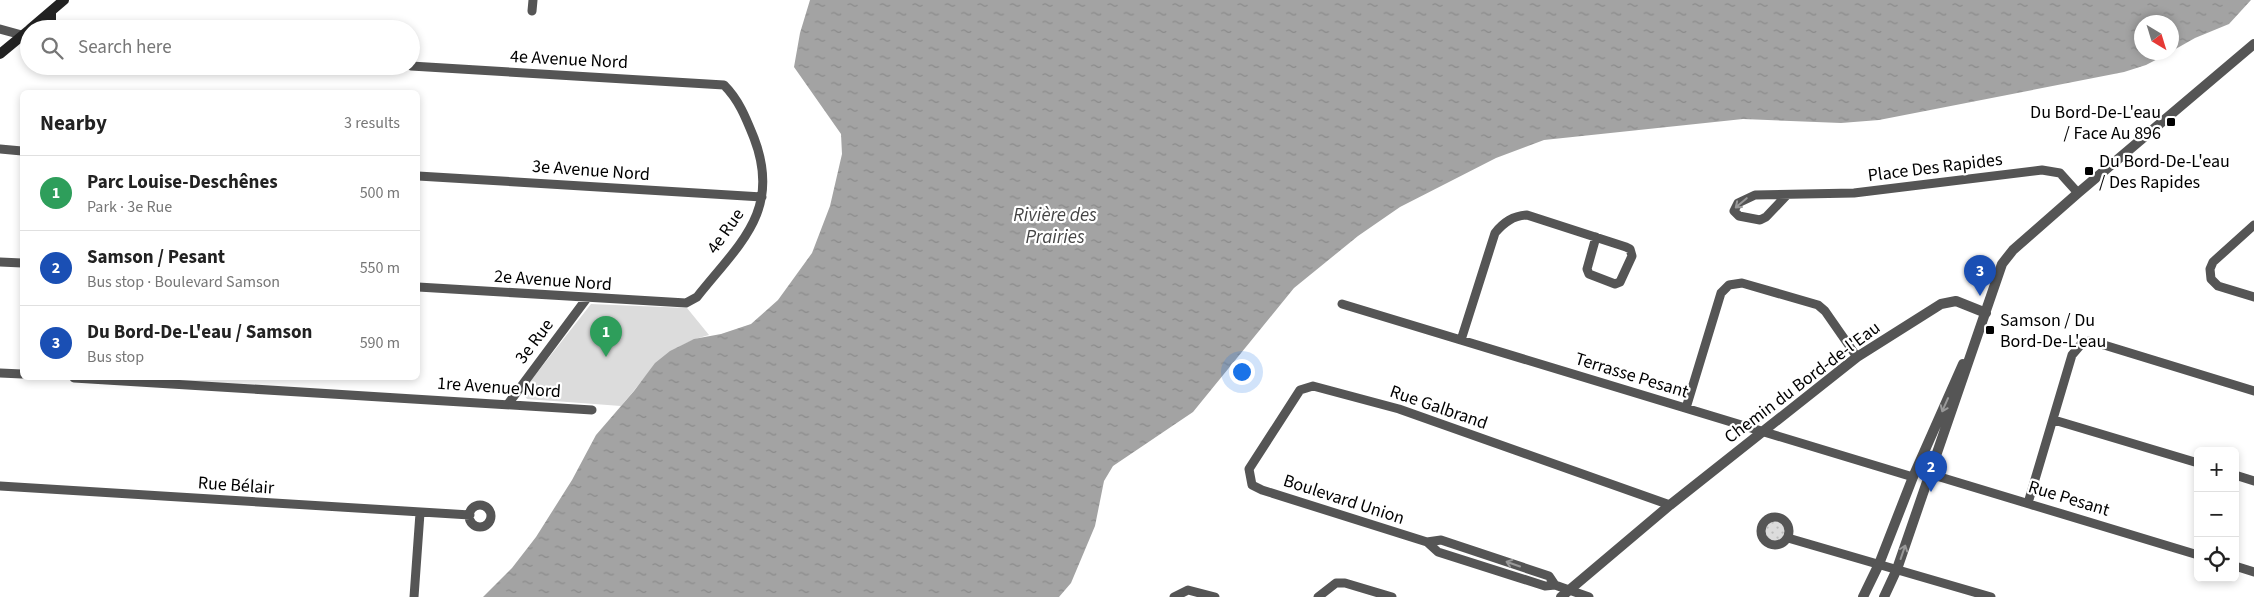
<!DOCTYPE html>
<meta charset="utf-8">
<style>
body{margin:0;font-family:"Source Sans 3",sans-serif;background:#f2f2f2;color:#222}
.controls{position:absolute;right:15px;bottom:15px;display:grid;overflow:hidden;border-radius:8px;box-shadow:0 2px 8px #0003}
.controls button{width:45px;height:45px;display:grid;place-items:center;padding:0;border:0;border-bottom:1px solid #e0e0e0;background:#fff;color:#222;font:25px sans-serif}
.compass{position:absolute;left:2134px;top:15px;width:45px;height:45px;border-radius:50%;background:#fff;box-shadow:0 2px 8px #0003;rotate:142deg}
.you{position:absolute;left:1241px;top:371px;width:18px;height:18px;margin:-12px;border:4px solid #fff;border-radius:50%;background:#1a73e8;box-shadow:0 0 0 8px #1a73e833}
.badge{display:grid;place-items:center;width:32px;height:32px;border-radius:50%;background:#1a73e8;color:#fff;font-size:16px;font-weight:700}
.pin{position:absolute;translate:-50% -41px;filter:drop-shadow(0 1px 2px #0008)}
.pin::after{content:'';position:absolute;top:26px;width:18px;height:15px;background:inherit;clip-path:polygon(0 0,100% 0,50% 100%)}
.list{margin:0;padding:0;list-style:none}
h2{display:flex;justify-content:space-between;align-items:center;height:65px;margin:0;padding:0 20px;font-size:21px}
h2 small{font-size:16px;font-weight:400;color:#767676}
.list li{display:grid;grid-template-columns:32px 1fr auto;gap:15px;align-items:center;box-sizing:border-box;height:75px;padding:0 20px;border-top:1px solid #e0e0e0}
.list b{display:block;font-size:19px;white-space:nowrap}
.list p{margin:0;font-size:16px;white-space:nowrap;color:#767676}
.list em{font-size:16px;font-style:normal;color:#767676}
.icon{flex:none;width:28px;height:28px;fill:none;stroke:currentColor;stroke-width:2;stroke-linecap:round;stroke-linejoin:round}
.map{position:relative;flex:none;width:2254px;height:597px;overflow:hidden}
.search{position:absolute;background:#fff;box-shadow:0 2px 8px #0003;left:20px;top:20px;width:400px;height:55px;display:flex;align-items:center;gap:12px;box-sizing:border-box;padding:0 18px;border-radius:28px;color:#767676;font-size:19px}
.panel{position:absolute;background:#fff;box-shadow:0 2px 8px #0003;left:20px;top:90px;width:400px;height:290px;border-radius:8px}
.map>svg:first-child{display:block}
.grass{fill:url(#grass-dots)}
.park{fill:#dcdcdc}
.water{fill:url(#water-ripples)}
.lines{fill:none;stroke-linecap:round;stroke-linejoin:round}
.minor{stroke:#555;stroke-width:9}
.tertiary{stroke:#555;stroke-width:10}
.secondary{stroke:#222;stroke-width:10}
.oneway{stroke:#999}
.poi-dot{fill:#000;stroke:#fff;stroke-width:2}
.labels{text-anchor:middle;stroke-width:4.5;stroke-linejoin:round;paint-order:stroke}
.street-label{font-size:18px;fill:#000;stroke:#fff}
.poi-label{font-size:18px;fill:#000;stroke:#fff;text-anchor:start}
.water-label{font-size:19px;font-style:italic;fill:#444;stroke:#fff}
</style>
<div class="map">
<svg width="2254" height="597" viewBox="0 0 2254 597">
<defs>
<pattern id="grass-dots" width="8" height="8" patternUnits="userSpaceOnUse" patternTransform="scale(1.25)"><rect width="8" height="8" fill="#dcdcdc"/><path d="M2 2h.1M6 6h.1" fill="none" stroke="#bbb" stroke-width="1.8" stroke-linecap="round"/></pattern>
<pattern id="water-ripples" width="26" height="14" patternUnits="userSpaceOnUse" patternTransform="scale(1.25)"><rect width="26" height="14" fill="#a3a3a3"/><path d="M2 4q2-2 4 0t4 0M15 11q2-2 4 0t4 0" fill="none" stroke="#8b8b8b"/></pattern>
</defs>
<rect width="100%" height="100%" fill="#fff"/>
<path class="grass" d="M1761 531a14 14 0 1 1 28 0a14 14 0 1 1-28 0Z"/>
<path class="park" d="M591,304L687,308L709,335C660,348 652,371 621,406L527,399L524,395L525,388Z"/>
<path class="water" d="M810,0H2251L2229,24L2195,38L2172,51V22H2142V52L2169,53L2146,65L2124,72L1879,120L1841,123L1743,119L1544,140L1496,158L1400,207L1358,236L1294,288L1193,412L1113,466L1104,481L1095,526L1071,583L1059,597H483L512,568L536,537L572,480L596,435L634,391L655,363L670,351L694,339L721,334L751,324L778,300L812,253L830,206L842,154L841,134L794,67L800,33Z"/>
<g class="lines">
<path class="minor" d="M532,11L533,0
M0,29L29,37
M411,66L724,85C739,100 746,118 754,138C782,211 739,244 697,297L686,303L418,287
M0,149L22,151
M418,176L762,197
M1787,195L1766,217L1760,220L1739,216L1734,211L1738,203L1755,195L1854,193L2042,170L2060,173L2078,193
M2254,225L2213,262L2210,269L2211,279L2218,286L2254,297
M0,262L22,263
M1342,304L1913,477
M1461,340L1495,233C1504,222 1513,216 1527,215L1626,247L1630,249L1632,256L1620,282L1615,284L1589,274L1587,269L1596,237
M0,373L22,374
M74,378L592,410
M508,404L587,298
M1686,408L1721,293L1729,285L1742,283L1818,305L1825,311L1857,357
M2054,420L2198,463
M1930,474L2198,555
M2235,475L2254,481
M0,486L470,515
M2028,503L2072,355L2083,342L2091,341L2254,391
M469 516a11 11 0 1 1 22 0a11 11 0 1 1-22 0Z
M1761 531a14 14 0 1 1 28 0a14 14 0 1 1-28 0Z
M1788,538L1991,597
M1427,542L1441,540L1549,576L1555,585
M2235,566L2254,572
M414,597L420,513
M1174,597L1188,590L1215,597
M1318,597L1336,583H1345L1392,597
M1589,597L1555,585L1545,586L1438,552L1427,542L1262,490L1252,485L1249,469L1300,390L1313,386L1399,409L1670,505"/>
<path class="tertiary" d="M1561,597L1670,505L1857,357L1941,304L1956,301L1986,313
M1863,597L1879,564L1913,477L1963,364
M1884,597L1897,569L2002,264L2013,250L2078,193L2254,44"/>
<path class="secondary" d="M30,29L64,0
M51,29V11
M0,54L29,30"/>
</g>
<defs><path id="oneway-shaft" d="M-6 0H5M1.5-3L5.5 0L1.5 3" fill="none" stroke-width="1.6" stroke-linecap="round" stroke-linejoin="round" transform="scale(1.25)"/></defs>
<g class="oneway">
<use href="#oneway-shaft" transform="translate(1741 203) rotate(140)"/>
<use href="#oneway-shaft" transform="translate(1945 405) rotate(114)"/>
<use href="#oneway-shaft" transform="translate(1903 552) rotate(-71)"/>
<use href="#oneway-shaft" transform="translate(1513 564) rotate(-161)"/>
</g>
<g class="poi-dot">
<rect x="2166" y="117" width="10" height="10" rx="2.5"/>
<rect x="2084" y="166" width="10" height="10" rx="2.5"/>
<rect x="1985" y="325" width="10" height="10" rx="2.5"/>
</g>
<g class="labels">
<g class="street-label">
<text transform="translate(569 59) rotate(3)" y="6">4e Avenue Nord</text>
<text transform="translate(1935 167) rotate(-7)" y="6">Place Des Rapides</text>
<text transform="translate(591 170) rotate(4)" y="6">3e Avenue Nord</text>
<text transform="translate(725 231) rotate(-55)" y="6">4e Rue</text>
<text transform="translate(553 280) rotate(4)" y="6">2e Avenue Nord</text>
<text transform="translate(534 341) rotate(-53)" y="6">3e Rue</text>
<text transform="translate(1632 375) rotate(17)" y="6">Terrasse Pesant</text>
<text transform="translate(1802 382) rotate(-37)" y="6">Chemin du Bord-de-l'Eau</text>
<text transform="translate(499 387) rotate(4)" y="6">1re Avenue Nord</text>
<text transform="translate(1439 407) rotate(19)" y="6">Rue Galbrand</text>
<text transform="translate(236 485) rotate(4)" y="6">Rue Bélair</text>
<text transform="translate(2069 498) rotate(17)" y="6">Rue Pesant</text>
<text transform="translate(1344 499) rotate(18)" y="6">Boulevard Union</text>
</g>
<g class="poi-label">
<text x="2161" y="118" text-anchor="end">Du Bord-De-L'eau<tspan x="2161" dy="21">/ Face Au 896</tspan></text>
<text x="2099" y="167">Du Bord-De-L'eau<tspan x="2099" dy="21">/ Des Rapides</tspan></text>
<text x="2000" y="326">Samson / Du<tspan x="2000" dy="21">Bord-De-L'eau</tspan></text>
</g>
<g class="water-label">
<text x="1055" y="221">Rivière des<tspan x="1055" dy="22">Prairies</tspan></text>
</g>
</g>
</svg>
<div class="controls">
<button>+</button>
<button>−</button>
<button><svg class="icon" aria-label="locate" viewBox="0 0 24 24"><circle cx="12" cy="12" r="6"/><path d="M12 2v4M12 18v4M2 12h4M18 12h4"/></svg></button>
</div>
<svg class="compass" viewBox="-18 -18 36 36"><path d="M0-13l5 13h-10z" fill="#e53935"/><path d="M0 13l5-13h-10z" fill="#767676"/></svg>
<div class="you"></div>
<div class="pin badge" style="left:606px;top:357px;background:#2e9e5b">1</div>
<div class="pin badge" style="left:1931px;top:492px;background:#1a4fb4">2</div>
<div class="pin badge" style="left:1980px;top:296px;background:#1a4fb4">3</div>
<div class="search"><svg class="icon" aria-label="search" viewBox="0 0 24 24"><circle cx="10" cy="10" r="6"/><path d="M15 15l6 6"/></svg>Search here</div>
<section class="panel">
<h2>Nearby<small>3 results</small></h2>
<ul class="list">
<li><span class="badge" style="background:#2e9e5b">1</span><div><b>Parc Louise-Deschênes</b><p>Park · 3e Rue</p></div><em>500 m</em></li>
<li><span class="badge" style="background:#1a4fb4">2</span><div><b>Samson / Pesant</b><p>Bus stop · Boulevard Samson</p></div><em>550 m</em></li>
<li><span class="badge" style="background:#1a4fb4">3</span><div><b>Du Bord-De-L'eau / Samson</b><p>Bus stop</p></div><em>590 m</em></li>
</ul>
</section>
</div>
